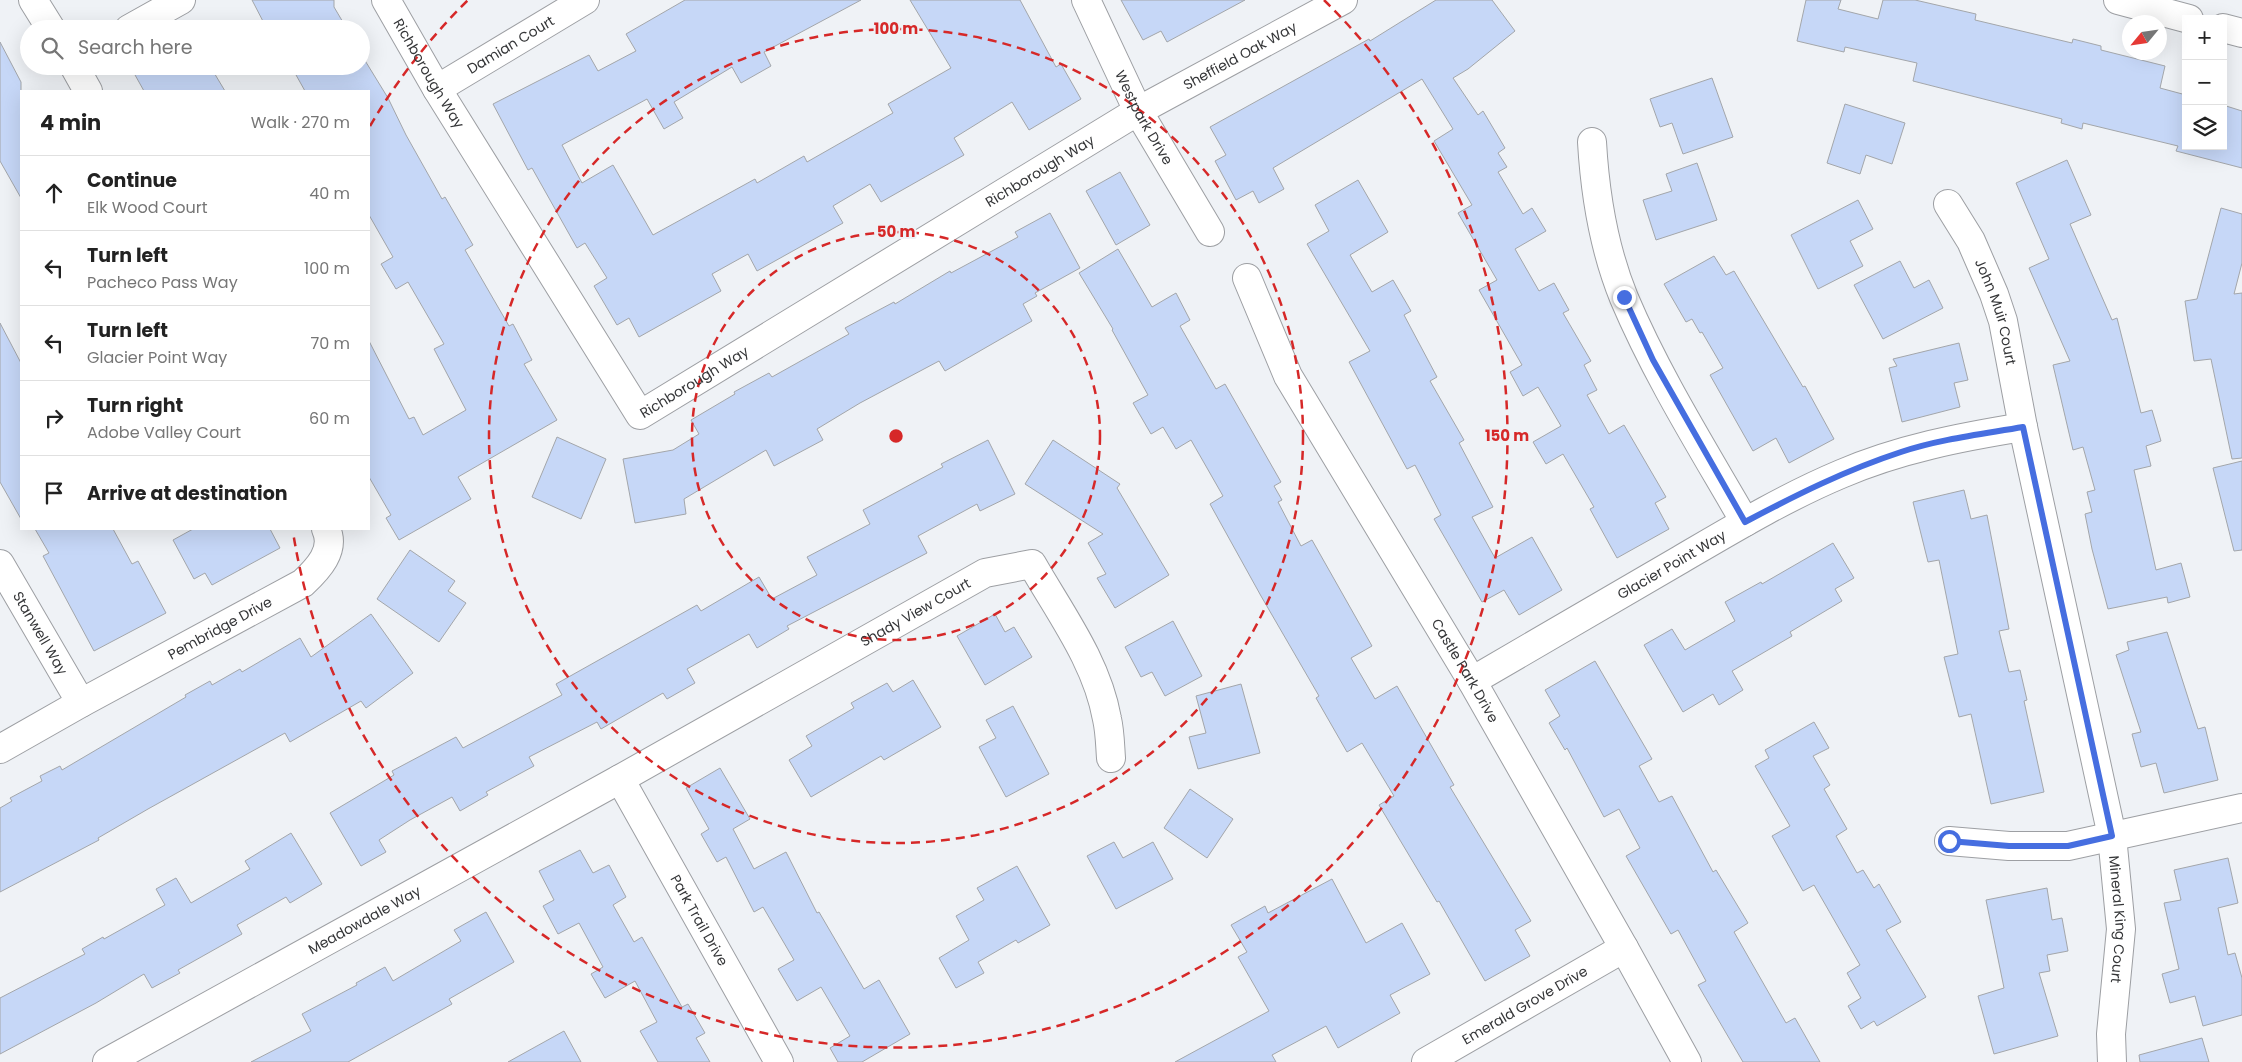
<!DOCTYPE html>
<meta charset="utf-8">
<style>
body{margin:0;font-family:Poppins,sans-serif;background:#f6f6f6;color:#222}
.controls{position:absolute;right:15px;top:15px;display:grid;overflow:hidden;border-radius:0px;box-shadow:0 5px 20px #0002}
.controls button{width:45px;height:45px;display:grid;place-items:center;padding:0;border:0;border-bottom:1px solid #e0e0e0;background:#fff;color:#222;font:25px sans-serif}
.compass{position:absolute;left:2122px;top:15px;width:45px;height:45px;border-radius:50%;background:#fff;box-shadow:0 5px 20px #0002;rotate:241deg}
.stop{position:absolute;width:15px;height:15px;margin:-11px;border:4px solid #466ee0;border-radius:50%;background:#fff}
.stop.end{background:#466ee0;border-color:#fff;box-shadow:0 1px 5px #0008}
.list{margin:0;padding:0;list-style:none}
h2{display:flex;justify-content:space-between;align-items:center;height:65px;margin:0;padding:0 20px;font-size:21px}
h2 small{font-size:16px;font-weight:400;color:#767676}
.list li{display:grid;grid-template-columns:32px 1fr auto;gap:15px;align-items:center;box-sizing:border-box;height:75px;padding:0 20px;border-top:1px solid #e0e0e0}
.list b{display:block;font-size:19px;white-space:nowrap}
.list p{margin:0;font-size:16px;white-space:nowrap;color:#767676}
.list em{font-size:16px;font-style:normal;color:#767676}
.icon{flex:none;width:28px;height:28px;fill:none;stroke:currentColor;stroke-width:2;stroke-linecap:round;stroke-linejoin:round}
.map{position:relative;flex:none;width:2242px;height:1062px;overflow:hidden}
.search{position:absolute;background:#fff;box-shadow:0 5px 20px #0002;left:20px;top:20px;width:350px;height:55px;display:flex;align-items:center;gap:12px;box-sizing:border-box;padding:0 18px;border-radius:28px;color:#767676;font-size:19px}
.panel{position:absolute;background:#fff;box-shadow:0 5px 20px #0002;left:20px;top:90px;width:350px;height:440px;border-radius:0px}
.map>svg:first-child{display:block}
.building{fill:#c6d7f7;stroke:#a3a6aa}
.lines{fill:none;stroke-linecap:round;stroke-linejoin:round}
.street-casing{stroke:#9d9fa3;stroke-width:30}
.street{stroke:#fff;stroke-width:28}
.route{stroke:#466ee0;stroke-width:6}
.ring{fill:none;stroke:#d62828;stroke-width:2.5;stroke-dasharray:9 6}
.labels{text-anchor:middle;stroke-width:4;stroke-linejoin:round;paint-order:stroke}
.street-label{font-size:14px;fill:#353638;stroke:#eff2f6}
.centre{fill:#d62828;stroke:#eff2f6;stroke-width:2.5}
.ring-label{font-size:15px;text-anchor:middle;font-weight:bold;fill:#d62828;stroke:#eff2f6;stroke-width:4;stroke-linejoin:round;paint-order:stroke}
</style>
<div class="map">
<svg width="2242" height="1062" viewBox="0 0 2242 1062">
<rect width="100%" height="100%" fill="#eff2f6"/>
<path class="building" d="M252,0H334V7L347,29H267Z
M685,0H861L764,52L771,66L741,83L732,67L674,102L683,118L664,129L647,99L562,145L582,183L613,165L653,235L755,179L757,183L804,156L807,162L893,113L888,104L951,68L910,0H1020L1056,67L1061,64L1081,99L1029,130L1012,102L954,138L964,155L881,202L870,184L833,206L843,223L757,271L748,254L712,274L721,291L639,337L629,318L617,325L594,286L607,278L585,243L577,248L532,168L528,170L493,104L589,55L598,71L636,51L626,34Z
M1121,0H1245L1167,42L1161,31L1143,40Z
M1436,0H1492L1515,31L1468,69L1453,78L1478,115L1483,111L1505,148L1498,153L1507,167L1498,172L1523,214L1532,208L1546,231L1515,249L1539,291L1554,283L1569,310L1563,313L1591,361L1584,365L1597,390L1587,395L1609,434L1624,425L1666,497L1655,503L1669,529L1617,558L1590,509L1594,507L1563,454L1546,464L1533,442L1561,426L1538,387L1523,396L1510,372L1522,365L1479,290L1497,280L1458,213L1472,205L1434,141L1453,129L1422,79L1273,168L1284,189L1259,203L1253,191L1236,200L1215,161L1226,155L1210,127L1369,39L1370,41Z
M1806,0H1841L1838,9L1878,19L1883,0H1915L1976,14L1975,20L2072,43L2073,39L2101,46V50L2165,66L2160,88L2186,95V146H2223V105L2242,111V168L2176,151L2178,146L2083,123L2082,129L2061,123L2062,119L1913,81L1917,63L1845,47L1844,52L1797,41Z
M0,42L21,82V198L0,161Z
M361,54L388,98L406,135L442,199L445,197L473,245L465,250L509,326L513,324L532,360L524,364L557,420L458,477L471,499L399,540L386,518L391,515L369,477V341L409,419L414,417L423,435L466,410L434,349L444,344L408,282L396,289L381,264L393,257L369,215V91H305L291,66H361Z
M130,66H210L225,91H144Z
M1712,78L1733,137L1683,154L1672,123L1660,127L1650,99Z
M1845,104L1905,123L1892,164L1866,155L1860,174L1827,163Z
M2067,160L2091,215L2070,224L2112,320L2117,318L2141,413L2152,410L2161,441L2146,446L2151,466L2134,470L2156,570L2181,563L2190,597L2168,603L2167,597L2108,609L2092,549L2085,514L2092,512L2087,492L2095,490L2083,447L2073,450L2053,365L2070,361L2029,268L2049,259L2016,183Z
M1697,163L1717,220L1656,240L1643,200L1672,191L1666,174Z
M1120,172L1150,225L1116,245L1086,191Z
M1358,180L1388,232L1350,255L1372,292L1393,280L1411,311L1404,315L1437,377L1430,381L1464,440L1459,443L1493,507L1472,517L1495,558L1532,537L1562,590L1519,615L1504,590L1482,602L1434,519L1441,515L1415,465L1407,469L1349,362L1370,351L1307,244L1329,231L1315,205Z
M1858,200L1873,229L1850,241L1863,266L1818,289L1791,235Z
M2221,208L2242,214V263L2234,294L2242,293V458L2232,459L2211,359L2194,361L2185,301L2197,299Z
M1050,213L1080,268L1035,293L1037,296L1023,304L1032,321L945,371L939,361L860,403L817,429L823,440L774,466L766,450L684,499L686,514L635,523L623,459L673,450L699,434L691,420L735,394L734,392L769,373L772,377L849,334L845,328L894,302L895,304L950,271L951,273L1018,237L1015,232Z
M1118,249L1152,307L1176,293L1190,320L1180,326L1216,389L1225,384L1281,482L1274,486L1282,500L1278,502L1301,546L1312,540L1372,646L1351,658L1375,699L1397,686L1454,785L1450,787L1531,921L1515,930L1530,956L1485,981L1439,901L1437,902L1379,805L1394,796L1362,743L1347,752L1316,698L1319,696L1261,596L1210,504L1223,496L1191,440L1176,449L1163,427L1151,434L1133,403L1148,395L1112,330L1113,329L1079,273Z
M1714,256L1726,275L1734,271L1803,387L1805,386L1834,439L1789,463L1776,438L1753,451L1710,375L1723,368L1702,332L1700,333L1692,319L1686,322L1664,284Z
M1900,261L1914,288L1929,280L1943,308L1883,339L1854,285Z
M0,323L21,363V519L0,482Z
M1959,343L1968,380L1954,383L1960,407L1902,422L1889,368L1897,366L1893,359Z
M557,437L606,459L581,519L532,497Z
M988,440L1015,494L980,511L977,504L918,536L927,553L787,626L789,629L757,648L749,634L687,669L695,683L667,699L663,693L601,729L597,722L529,757L534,766L486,792L488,795L460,811L452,797L410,820L379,840L386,852L361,866L330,813L394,775L392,771L456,737L463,748L562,695L556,684L697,605L701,611L759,577L772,599L817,575L807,557L870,524L863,510L943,467L941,464Z
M1053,440L1120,484L1117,488L1169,575L1115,608L1097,578L1106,574L1088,543L1103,534L1025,484Z
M2242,461V550L2234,551L2213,468Z
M1964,490L1971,519L1987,515L2009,629L1999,631L2009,672L2020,670L2027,700L2024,701L2044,792L1991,804L1971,714L1959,717L1944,657L1958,654L1939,560L1928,562L1913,502Z
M35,529H113L132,564L138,561L166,613L94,651L43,556L49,553Z
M193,529H270L280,548L212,585L205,573L194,579L173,540Z
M1833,543L1854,578L1835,589L1842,601L1790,632L1792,636L1732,671L1743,690L1719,705L1713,694L1683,712L1644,645L1672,629L1685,650L1735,621L1725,602L1761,582L1762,584Z
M410,550L455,581L448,591L466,603L439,642L377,599Z
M371,614L413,673L366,708L361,701L290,742L285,733L148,809L98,838L99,840L0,892V808L12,801L10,798L42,781L40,776L60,766L62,770L186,697L185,695L210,681L212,685L240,669L242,672L300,638L311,657Z
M995,614L1005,632L1014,627L1032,657L985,685L957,636Z
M1173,621L1202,676L1165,696L1152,672L1141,677L1125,647Z
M2167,632L2198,729L2205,727L2218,780L2164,793L2156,763L2141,767L2132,734L2141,732L2116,655L2129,650L2127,642Z
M1595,661L1652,759L1639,766L1659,802L1672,796L1713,872L1716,870L1748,923L1734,932L1786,1023L1795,1018L1820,1062H1743L1698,985L1706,981L1678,930L1671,934L1626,856L1640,848L1619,809L1604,817L1567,748L1565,750L1549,723L1560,716L1545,690Z
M913,680L941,727L884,760L881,756L811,797L789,760L812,746L806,736L854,708L851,703L887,683L893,692Z
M1241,684L1260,753L1198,769L1189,737L1206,733L1196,696Z
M1013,706L1049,774L1006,797L979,747L996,738L986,720Z
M1814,722L1829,748L1813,756L1830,785L1824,789L1847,829L1836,836L1857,873L1863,870L1874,888L1879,884L1901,922L1886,930L1926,997L1877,1026L1874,1021L1861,1029L1848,1006L1861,998L1847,973L1860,965L1814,885L1803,891L1772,836L1790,826L1755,766L1769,758L1765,750Z
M720,768L750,819L733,829L754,869L786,852L817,913L819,912L864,989L879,980L910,1034L862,1062H838L830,1048L850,1036L821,987L797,1001L778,969L794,960L763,907L754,912L726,857L717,862L701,834L709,829L686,788Z
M1190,789L1233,819L1207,858L1164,828Z
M291,833L322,884L290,903L286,897L237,925L242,934L178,970L180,973L152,988L144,974L96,1003L0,1054V998L85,954L82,949L103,937L104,939L165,905L156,889L176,878L191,903L250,869L245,861Z
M1114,842L1123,858L1153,842L1173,879L1116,909L1087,856Z
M580,850L593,873L609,865L626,897L613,905L634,942L642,937L682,1007L688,1004L705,1033L696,1038L710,1062H658L640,1031L657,1022L635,981L605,998L591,974L603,967L579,923L558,934L543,906L554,900L539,871Z
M2228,858L2238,903L2218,908L2228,955L2235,953L2242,978V1015L2203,1026L2195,996L2170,1003L2162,974L2179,969L2164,903L2181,900L2174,870Z
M1017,866L1050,925L1018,943L1016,940L978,962L984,973L956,988L939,958L969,940L956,916L984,900L977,888Z
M1332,879L1366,943L1402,923L1430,974L1390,995L1400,1013L1338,1048L1326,1026L1272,1055L1276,1062H1175L1269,1011L1238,957L1247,952L1231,925L1265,906L1268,913Z
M2047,888L2052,920L2062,918L2068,951L2047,955L2050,971L2039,973L2058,1036L1994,1054L1978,996L2004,988L1986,900Z
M486,912L514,962L449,999L452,1004L348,1062H251L311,1031L302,1014L357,985L356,983L385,967L393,981L461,941L454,930Z
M564,1031L581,1062H508Z
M2202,1038L2209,1062H2140L2139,1055Z"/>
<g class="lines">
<g class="street-casing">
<g id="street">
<path d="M33,0L51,29"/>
<path id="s1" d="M386,0L437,89L640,415L1138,111L1343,0"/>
<path id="s2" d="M1086,0L1138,111L1210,232"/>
<path d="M2118,0L2189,19"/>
<path d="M2223,28L2242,33"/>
<path d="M129,29L181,0"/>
<path d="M74,66L88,91"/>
<path id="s3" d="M437,89L585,0"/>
<path d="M1592,142C1595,194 1604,249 1624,298C1657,376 1703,449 1745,522"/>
<path id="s4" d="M1948,204L1971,241L1994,294L2003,321L2023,427L2112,836L2121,929L2111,1034L2112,1062"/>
<path id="s5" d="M1247,278L1288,376L1472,681L1624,948L1687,1062"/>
<path id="s6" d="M0,564L81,703"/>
<path id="s7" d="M1472,681C1540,641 1609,601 1678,561C1731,530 1784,498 1841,474C1899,449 1961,437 2023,427"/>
<path id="s8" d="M0,749L81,703L303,583C318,569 336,550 326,529"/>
<path id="s9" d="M620,779L779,1062"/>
<path d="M1949,841L2009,846H2068L2242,808"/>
<path id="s10" d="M107,1062L620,779L985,573L1032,564C1060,613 1097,662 1107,719C1110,732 1110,745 1111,758"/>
<path id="s11" d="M1426,1062L1624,948"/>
</g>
</g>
<use href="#street" class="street"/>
</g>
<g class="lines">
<path class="route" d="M1624,297L1653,360L1745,522C1796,495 1846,470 1901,452C1940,439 1983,434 2023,427L2112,836L2068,846H2009L1949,841"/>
</g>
<g class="ring">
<circle cx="896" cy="436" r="204"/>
<circle cx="896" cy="436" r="407"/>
<path d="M370 126A611 611 0 0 1 468 0M1324 0A611 611 0 1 1 293 532"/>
</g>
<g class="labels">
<g class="street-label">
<text dy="5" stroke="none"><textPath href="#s3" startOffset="86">Damian Court</textPath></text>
<text dy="5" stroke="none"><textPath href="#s1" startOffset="1186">Sheffield Oak Way</textPath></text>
<text dy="5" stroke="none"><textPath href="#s1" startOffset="85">Richborough Way</textPath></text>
<text dy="5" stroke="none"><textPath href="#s2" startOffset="131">Westpark Drive</textPath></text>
<text dy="5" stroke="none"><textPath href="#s1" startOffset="955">Richborough Way</textPath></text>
<text dy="5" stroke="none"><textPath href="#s4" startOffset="119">John Muir Court</textPath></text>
<text dy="5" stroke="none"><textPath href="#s1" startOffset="550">Richborough Way</textPath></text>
<text dy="5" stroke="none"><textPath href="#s7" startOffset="231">Glacier Point Way</textPath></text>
<text dy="5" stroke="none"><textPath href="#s10" startOffset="925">Shady View Court</textPath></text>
<text dy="5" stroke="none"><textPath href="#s8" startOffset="251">Pembridge Drive</textPath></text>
<text dy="5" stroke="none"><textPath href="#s6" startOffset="80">Stanwell Way</textPath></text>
<text dy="5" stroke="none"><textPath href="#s5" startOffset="450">Castle Park Drive</textPath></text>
<text dy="5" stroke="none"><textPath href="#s4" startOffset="740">Mineral King Court</textPath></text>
<text dy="5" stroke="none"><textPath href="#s10" startOffset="294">Meadowdale Way</textPath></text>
<text dy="5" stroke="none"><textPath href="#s9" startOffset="162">Park Trail Drive</textPath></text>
<text dy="5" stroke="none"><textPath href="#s11" startOffset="114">Emerald Grove Drive</textPath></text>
</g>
</g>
<circle cx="896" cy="436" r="8" class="centre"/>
<g class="ring-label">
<text x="896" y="34">100 m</text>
<text x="896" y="237">50 m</text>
<text x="1507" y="441">150 m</text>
</g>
</svg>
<div class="controls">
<button>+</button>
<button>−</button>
<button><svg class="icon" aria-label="layers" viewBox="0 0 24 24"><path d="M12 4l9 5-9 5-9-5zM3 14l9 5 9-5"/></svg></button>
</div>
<svg class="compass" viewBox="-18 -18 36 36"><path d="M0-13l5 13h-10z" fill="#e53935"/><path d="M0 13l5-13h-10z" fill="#767676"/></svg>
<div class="stop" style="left:1949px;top:841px"></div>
<div class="stop end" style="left:1624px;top:297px"></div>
<div class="search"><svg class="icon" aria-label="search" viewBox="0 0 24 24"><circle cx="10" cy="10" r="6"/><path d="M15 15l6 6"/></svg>Search here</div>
<section class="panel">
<h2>4 min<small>Walk · 270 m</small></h2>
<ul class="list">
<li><svg class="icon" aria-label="ahead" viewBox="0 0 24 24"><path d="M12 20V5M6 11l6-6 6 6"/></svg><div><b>Continue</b><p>Elk Wood Court</p></div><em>40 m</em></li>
<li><svg class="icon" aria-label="left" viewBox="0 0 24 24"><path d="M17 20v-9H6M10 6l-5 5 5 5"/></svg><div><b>Turn left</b><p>Pacheco Pass Way</p></div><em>100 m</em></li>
<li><svg class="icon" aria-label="left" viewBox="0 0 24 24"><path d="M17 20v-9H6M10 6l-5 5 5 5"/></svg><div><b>Turn left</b><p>Glacier Point Way</p></div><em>70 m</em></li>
<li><svg class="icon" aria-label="right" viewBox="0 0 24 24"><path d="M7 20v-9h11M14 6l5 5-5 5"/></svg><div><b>Turn right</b><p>Adobe Valley Court</p></div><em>60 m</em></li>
<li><svg class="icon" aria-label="arrive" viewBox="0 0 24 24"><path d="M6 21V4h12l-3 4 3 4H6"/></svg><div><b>Arrive at destination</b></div></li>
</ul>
</section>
</div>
